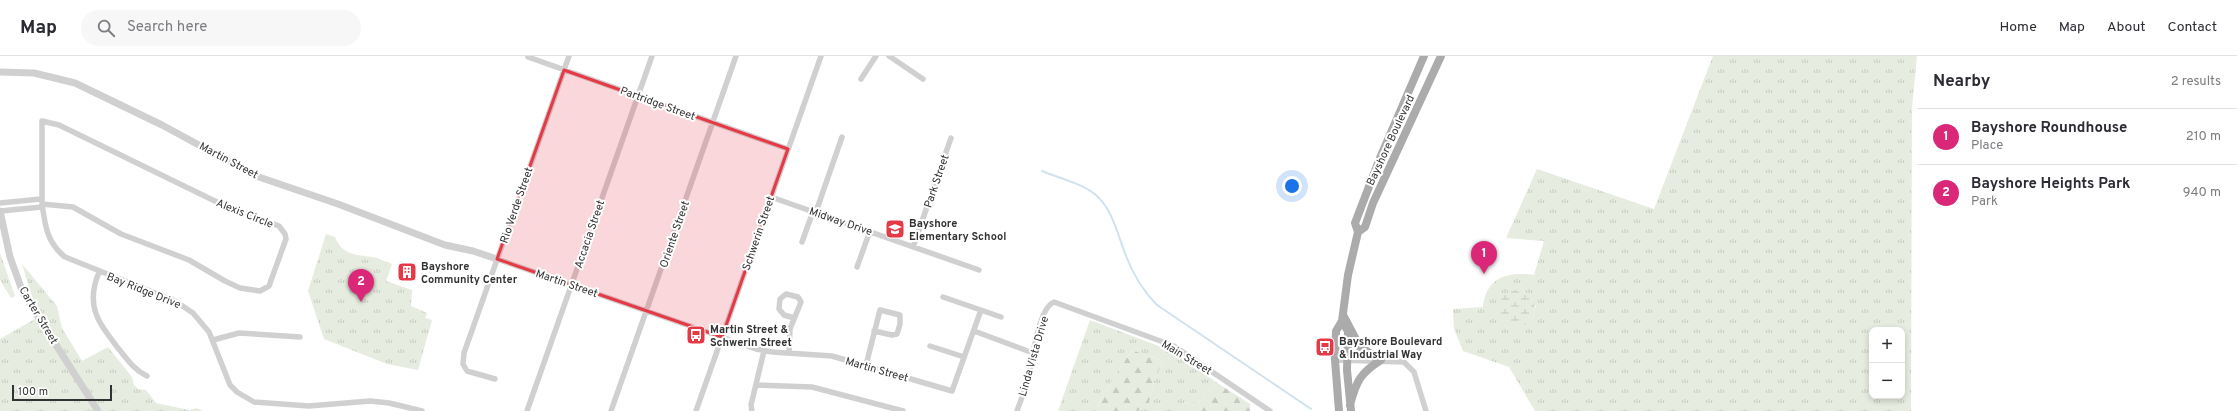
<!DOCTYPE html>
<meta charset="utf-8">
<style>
body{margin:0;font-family:Overpass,sans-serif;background:#f7f7f7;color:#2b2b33}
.controls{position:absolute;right:12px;bottom:12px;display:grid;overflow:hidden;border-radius:8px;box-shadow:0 2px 6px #0003}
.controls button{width:36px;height:36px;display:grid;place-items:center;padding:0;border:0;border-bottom:1px solid #e1e1e2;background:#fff;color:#2b2b33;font:20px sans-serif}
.scale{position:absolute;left:12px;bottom:10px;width:100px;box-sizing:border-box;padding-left:4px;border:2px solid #333;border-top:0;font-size:11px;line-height:14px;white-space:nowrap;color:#333;-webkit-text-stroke:3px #fff;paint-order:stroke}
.you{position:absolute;left:1292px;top:130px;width:14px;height:14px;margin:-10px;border:3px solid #fff;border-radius:50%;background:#1a73e8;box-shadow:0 0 0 6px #1a73e833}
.badge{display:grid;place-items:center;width:26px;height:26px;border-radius:50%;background:#db2777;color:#fff;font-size:13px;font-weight:700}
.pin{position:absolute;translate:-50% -33px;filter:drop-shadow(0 1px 2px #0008)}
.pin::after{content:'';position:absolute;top:21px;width:14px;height:12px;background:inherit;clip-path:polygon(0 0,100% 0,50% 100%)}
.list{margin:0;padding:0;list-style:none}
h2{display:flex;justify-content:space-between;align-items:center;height:52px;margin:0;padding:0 16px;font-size:17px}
h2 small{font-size:13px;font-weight:400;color:#7c7c81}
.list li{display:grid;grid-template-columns:26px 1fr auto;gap:12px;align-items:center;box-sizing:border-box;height:56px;padding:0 16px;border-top:1px solid #e1e1e2}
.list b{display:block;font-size:15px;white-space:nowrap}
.list p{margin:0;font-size:13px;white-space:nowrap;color:#7c7c81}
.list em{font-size:13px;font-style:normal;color:#7c7c81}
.icon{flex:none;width:22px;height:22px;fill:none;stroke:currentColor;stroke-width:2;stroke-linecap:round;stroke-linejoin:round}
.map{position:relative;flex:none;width:1917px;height:355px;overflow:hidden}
header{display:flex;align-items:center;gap:24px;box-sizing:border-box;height:56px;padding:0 20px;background:#fff;border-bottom:1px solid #e1e1e2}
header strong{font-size:19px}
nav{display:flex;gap:22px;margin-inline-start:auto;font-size:14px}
.search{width:280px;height:36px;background:#f7f7f7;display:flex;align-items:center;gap:10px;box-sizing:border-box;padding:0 14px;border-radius:22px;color:#7c7c81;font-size:15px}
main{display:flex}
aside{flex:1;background:#fff}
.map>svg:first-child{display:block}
.grass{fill:url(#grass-tufts);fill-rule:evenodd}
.forest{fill:url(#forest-firs)}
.wetland{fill:url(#wetland-marsh)}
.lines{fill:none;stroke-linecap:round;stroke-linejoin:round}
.stream{stroke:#cfe2ee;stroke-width:2}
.minor{stroke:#d0d0d0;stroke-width:5.5}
.tertiary{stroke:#d0d0d0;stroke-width:7}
.primary{stroke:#ababab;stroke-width:8}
.marked{fill:#e63946;fill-opacity:0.2;stroke:#e63946;stroke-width:3;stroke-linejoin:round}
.labels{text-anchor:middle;stroke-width:4;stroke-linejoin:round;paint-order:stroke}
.street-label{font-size:11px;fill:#333;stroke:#fff}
.poi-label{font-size:11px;font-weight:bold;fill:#333;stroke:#fff;text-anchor:start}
</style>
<header>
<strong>Map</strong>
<div class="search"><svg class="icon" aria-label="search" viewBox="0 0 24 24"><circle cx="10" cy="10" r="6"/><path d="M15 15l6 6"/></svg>Search here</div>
<nav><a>Home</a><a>Map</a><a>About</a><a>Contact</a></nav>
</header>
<main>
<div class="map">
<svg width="1917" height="355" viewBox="0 0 1917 355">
<defs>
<pattern id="grass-tufts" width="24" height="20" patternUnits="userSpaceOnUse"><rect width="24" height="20" fill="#e6ecdf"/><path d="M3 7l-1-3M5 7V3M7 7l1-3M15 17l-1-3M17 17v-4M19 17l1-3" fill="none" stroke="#c6cbc0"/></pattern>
<pattern id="forest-firs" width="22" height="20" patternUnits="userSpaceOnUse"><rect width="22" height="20" fill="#e6ecdf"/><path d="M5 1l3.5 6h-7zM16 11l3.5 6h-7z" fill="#c6cbc0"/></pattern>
<pattern id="wetland-marsh" width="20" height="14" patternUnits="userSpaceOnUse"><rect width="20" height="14" fill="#e6ecdf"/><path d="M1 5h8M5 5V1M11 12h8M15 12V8" fill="none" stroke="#c6cbc0"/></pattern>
</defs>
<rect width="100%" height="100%" fill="#fff"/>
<path class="grass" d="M1713,0H1917L1912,51L1911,355H1535L1509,311L1463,295L1454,273L1453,253L1483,251C1486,221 1508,215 1534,219L1544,185L1506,182L1537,113L1654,153ZM1536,249L1533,261L1504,264L1499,253ZM1872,274H1902V340H1872Z
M326,178L335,181C342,199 356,199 373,201C379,202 386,206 392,208L386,225L412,234L411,250L427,257L425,262L432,264L418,314L387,308L324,283L308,235Z
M0,197L15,240L11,242L0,224Z
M22,208L57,250L62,272L82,305L108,291L132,321L134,329L138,333L146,334L156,347L189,354L197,352L203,355H0V283L42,259L34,247Z
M1090,264L1164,292L1216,326L1199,346L1183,348L1185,355H1124L1127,349L1148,351L1154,325L1163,305L1132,294L1104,337L1096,355H1058Z"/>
<path class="forest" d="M1132,294L1163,305L1154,325L1148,351L1137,355L1127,349L1124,355H1096L1104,337Z
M1216,326L1250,348V355H1185L1183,348L1199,346Z"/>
<path class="wetland" d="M1499 252a18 18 0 1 1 36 0a18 18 0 1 1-36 0Z"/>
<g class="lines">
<path class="stream" d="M1042,115C1059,122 1081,127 1096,139C1113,154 1118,180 1126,200C1133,218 1143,235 1157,249L1311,353"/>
<path class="minor" d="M889,0L923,23
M528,1L788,93
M861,23L876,0
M42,65L59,69L223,149L279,170L285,178L286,183L269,230L260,235L240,232L225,225L189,204L121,178L73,151L42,148Z
M771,141L979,214
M0,147L41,143
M42,148C45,169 47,187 65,201L175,245L193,257L209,276L230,329L237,336L254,346L309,350L370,345L389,347L422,355
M0,155L42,151
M802,186L811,161L818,150L842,81
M913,191L951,82
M497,203L756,293L772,296L832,300L952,335L981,254
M857,211L870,175
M99,216C85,250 98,266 118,292C127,303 134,314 147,320
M943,241L1001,261
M974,275L1033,297
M213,284L239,277L300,281
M930,290L964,301
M789,297L790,273L801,246L798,241L786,238L780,243L779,253L784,259L794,262
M1335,304L1404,306L1414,316L1426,355
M866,309L880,254L900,259V268L897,278L892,279L874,275
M495,323L467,315L463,308L464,297L569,0
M756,329L812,331L903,355
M527,355L652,0
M611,355L736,0
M696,355L821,0
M752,355L751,349L764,295
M1017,355C1021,344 1025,333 1028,322C1032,307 1038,252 1054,246L1174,290L1270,355"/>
<path class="tertiary" d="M0,16L34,17L75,27L162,69L256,120L338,148L445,189L473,195L497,203
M0,155L10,201L23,237L98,355"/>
<path class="primary" d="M1358,176L1365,171L1373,147L1441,0
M1343,259L1360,291L1381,304C1360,317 1356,326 1350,349
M1344,269L1348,275L1347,314L1351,355
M1339,355L1335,304L1336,275L1342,265L1348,219L1358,176L1355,167L1380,102L1424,0"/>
</g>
<path class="marked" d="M564,14L788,93L722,281L497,203Z"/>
<defs>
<g id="school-square" transform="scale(1)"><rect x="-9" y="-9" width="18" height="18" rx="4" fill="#e63946" stroke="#fff"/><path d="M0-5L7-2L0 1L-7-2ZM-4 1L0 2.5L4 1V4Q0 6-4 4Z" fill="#fff"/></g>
<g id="building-square" transform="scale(1)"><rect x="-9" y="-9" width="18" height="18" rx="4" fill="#e63946" stroke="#fff"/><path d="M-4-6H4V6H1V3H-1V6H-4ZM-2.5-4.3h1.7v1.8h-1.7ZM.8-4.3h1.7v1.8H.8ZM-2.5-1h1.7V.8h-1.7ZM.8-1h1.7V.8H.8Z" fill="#fff"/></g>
<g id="bus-square" transform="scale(1)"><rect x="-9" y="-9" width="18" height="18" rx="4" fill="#e63946" stroke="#fff"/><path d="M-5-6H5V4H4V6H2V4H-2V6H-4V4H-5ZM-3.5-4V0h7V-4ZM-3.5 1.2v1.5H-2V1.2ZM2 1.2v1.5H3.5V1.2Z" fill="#fff"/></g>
</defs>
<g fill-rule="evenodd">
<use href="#school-square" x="895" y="173"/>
<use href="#building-square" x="407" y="216"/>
<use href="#bus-square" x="696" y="279"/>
<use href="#bus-square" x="1325" y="291"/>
</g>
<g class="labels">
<g class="street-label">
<text transform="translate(658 47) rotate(20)" y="4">Partridge Street</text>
<text transform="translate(1390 84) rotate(-65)" y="4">Bayshore Boulevard</text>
<text transform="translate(229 104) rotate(28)" y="4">Martin Street</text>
<text transform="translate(936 125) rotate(-71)" y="4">Park Street</text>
<text transform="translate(516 149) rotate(-71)" y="4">Rio Verde Street</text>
<text transform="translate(245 157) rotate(22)" y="4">Alexis Circle</text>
<text transform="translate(841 165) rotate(19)" y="4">Midway Drive</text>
<text transform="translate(758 177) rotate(-71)" y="4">Schwerin Street</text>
<text transform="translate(589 178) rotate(-71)" y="4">Accacia Street</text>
<text transform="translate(674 178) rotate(-71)" y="4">Oriente Street</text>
<text transform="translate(567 227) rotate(19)" y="4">Martin Street</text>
<text transform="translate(144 234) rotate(22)" y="4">Bay Ridge Drive</text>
<text transform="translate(39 259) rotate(59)" y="4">Carter Street</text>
<text transform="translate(1033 300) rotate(-74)" y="4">Linda Vista Drive</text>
<text transform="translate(1187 301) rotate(31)" y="4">Main Street</text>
<text transform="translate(877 313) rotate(16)" y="4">Martin Street</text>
</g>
<g class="poi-label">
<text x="909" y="171">Bayshore<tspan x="909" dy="13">Elementary School</tspan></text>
<text x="421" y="214">Bayshore<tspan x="421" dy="13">Community Center</tspan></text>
<text x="710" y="277">Martin Street &amp;<tspan x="710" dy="13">Schwerin Street</tspan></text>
<text x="1339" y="289">Bayshore Boulevard<tspan x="1339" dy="13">&amp; Industrial Way</tspan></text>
</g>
</g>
</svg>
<div class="controls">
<button>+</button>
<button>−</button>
</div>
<div class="scale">100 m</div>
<div class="you"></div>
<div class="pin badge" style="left:1484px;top:218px">1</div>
<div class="pin badge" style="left:361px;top:246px">2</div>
</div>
<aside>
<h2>Nearby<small>2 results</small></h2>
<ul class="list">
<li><span class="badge">1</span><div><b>Bayshore Roundhouse</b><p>Place</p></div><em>210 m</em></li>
<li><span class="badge">2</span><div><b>Bayshore Heights Park</b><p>Park</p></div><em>940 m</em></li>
</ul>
</aside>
</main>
